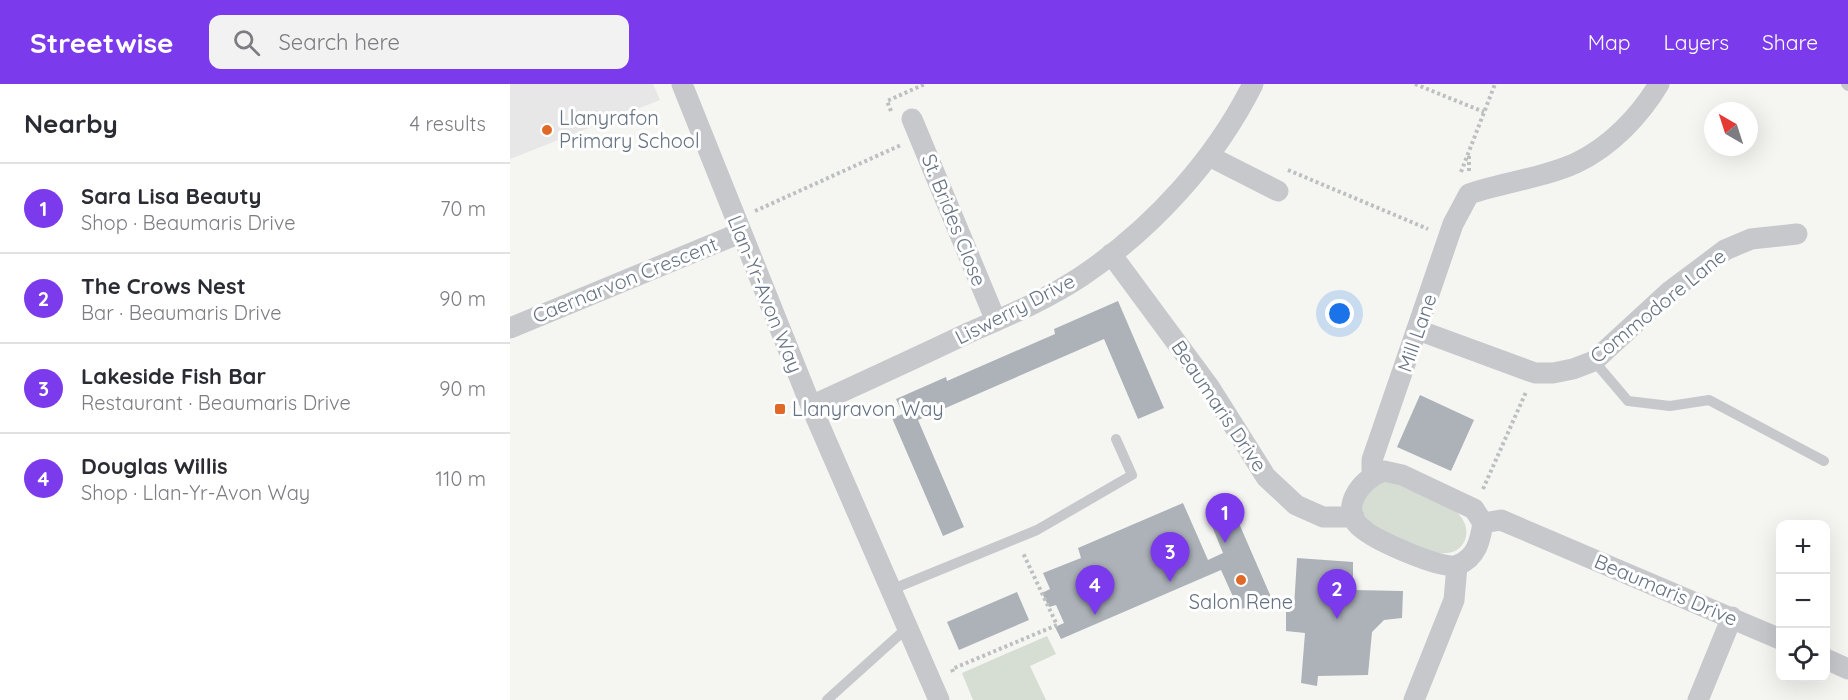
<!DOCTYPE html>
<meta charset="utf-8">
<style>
body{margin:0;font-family:Quicksand,sans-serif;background:#f2f2f3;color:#2b2b33}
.controls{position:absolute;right:18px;bottom:18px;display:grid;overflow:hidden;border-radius:12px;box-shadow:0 6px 24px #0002}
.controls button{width:54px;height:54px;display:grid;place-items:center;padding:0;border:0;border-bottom:2px solid #e1e1e2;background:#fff;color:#2b2b33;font:30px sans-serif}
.compass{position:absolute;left:1194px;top:18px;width:54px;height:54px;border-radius:50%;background:#fff;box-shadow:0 6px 24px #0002;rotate:321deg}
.you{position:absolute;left:830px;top:230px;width:21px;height:21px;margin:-15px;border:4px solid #fff;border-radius:50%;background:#1a73e8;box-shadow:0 0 0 9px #1a73e833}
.badge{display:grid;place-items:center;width:39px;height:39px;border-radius:50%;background:#7c3aed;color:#fff;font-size:20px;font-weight:700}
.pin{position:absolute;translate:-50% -50px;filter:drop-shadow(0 2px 3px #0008)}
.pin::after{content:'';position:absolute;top:32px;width:21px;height:18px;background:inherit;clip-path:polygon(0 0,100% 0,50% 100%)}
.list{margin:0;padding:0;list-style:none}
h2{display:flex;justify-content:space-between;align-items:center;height:78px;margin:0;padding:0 24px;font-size:26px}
h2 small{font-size:20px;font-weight:400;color:#7c7c81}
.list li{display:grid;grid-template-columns:39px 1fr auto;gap:18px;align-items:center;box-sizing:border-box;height:90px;padding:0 24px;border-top:2px solid #e1e1e2}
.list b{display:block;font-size:22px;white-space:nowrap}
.list p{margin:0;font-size:20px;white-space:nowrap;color:#7c7c81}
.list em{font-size:20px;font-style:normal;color:#7c7c81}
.icon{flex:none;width:33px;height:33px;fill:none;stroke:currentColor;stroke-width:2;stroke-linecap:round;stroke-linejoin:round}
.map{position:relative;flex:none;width:1338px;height:616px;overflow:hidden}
header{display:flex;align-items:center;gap:36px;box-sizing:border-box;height:84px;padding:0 30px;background:#7c3aed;color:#fff}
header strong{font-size:28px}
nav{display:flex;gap:33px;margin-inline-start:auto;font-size:21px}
.search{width:420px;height:54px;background:#f2f2f3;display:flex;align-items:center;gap:15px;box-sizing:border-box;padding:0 21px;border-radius:12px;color:#7c7c81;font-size:22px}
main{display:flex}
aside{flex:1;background:#fff}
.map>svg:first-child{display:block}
.built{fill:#e6e7e6}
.green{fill:#d6ddd3}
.building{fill:#acb2b8}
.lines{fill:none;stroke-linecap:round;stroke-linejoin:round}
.path{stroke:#bdbfc1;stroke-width:4;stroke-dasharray:3 3;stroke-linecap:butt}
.lane{stroke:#c6c8cc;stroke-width:10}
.street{stroke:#c6c8cc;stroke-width:21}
.poi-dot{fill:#e06928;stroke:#fff;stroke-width:2}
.labels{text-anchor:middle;stroke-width:6;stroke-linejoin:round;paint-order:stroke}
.poi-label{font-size:20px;fill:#657283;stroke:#fff;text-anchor:start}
.street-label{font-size:20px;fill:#657283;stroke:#fff}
</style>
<header>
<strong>Streetwise</strong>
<div class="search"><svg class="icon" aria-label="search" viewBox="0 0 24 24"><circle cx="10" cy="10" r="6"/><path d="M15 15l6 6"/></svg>Search here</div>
<nav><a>Map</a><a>Layers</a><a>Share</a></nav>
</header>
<main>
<aside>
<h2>Nearby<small>4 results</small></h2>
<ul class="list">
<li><span class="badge">1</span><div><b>Sara Lisa Beauty</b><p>Shop · Beaumaris Drive</p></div><em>70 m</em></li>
<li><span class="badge">2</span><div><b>The Crows Nest</b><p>Bar · Beaumaris Drive</p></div><em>90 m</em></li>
<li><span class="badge">3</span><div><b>Lakeside Fish Bar</b><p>Restaurant · Beaumaris Drive</p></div><em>90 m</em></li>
<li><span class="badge">4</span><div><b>Douglas Willis</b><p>Shop · Llan-Yr-Avon Way</p></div><em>110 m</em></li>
</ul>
</aside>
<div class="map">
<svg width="1338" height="616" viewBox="0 0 1338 616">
<rect width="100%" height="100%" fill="#f5f6f2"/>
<path class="built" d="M0,0H143L150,16L0,75Z"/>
<path class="green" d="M873,394L946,427C954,435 959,445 955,456C941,490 878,449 857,436L852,430L850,414Z
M537,552L546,570L520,582L536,616H463L452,589Z"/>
<path class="building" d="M608,217L654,324L628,335L594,255L408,336L454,443L433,452L382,334L393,330L386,315L436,293L437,297L545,250L544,245Z
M910,311L964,336L941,387L887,363Z
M673,419L698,476L713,469L697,430L721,421L761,513L729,526L711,486L551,555L545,543L554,539L546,521L539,523L532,509L540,505L533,489L571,474L568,464Z
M787,474L843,478V506L893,507L892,534L874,536L862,548L858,591L808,592L807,602L791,599L795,549L776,547V522L784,523Z
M507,508L519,536L449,566L437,538Z"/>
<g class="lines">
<path class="path" d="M905,0L974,28
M381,27L377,17L415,0
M959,72V88
M778,86L918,145
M951,88L985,0
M245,127L391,61
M973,405L1016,308
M443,588L442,585L547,541L513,469"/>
<path class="lane" d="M1336,0L1338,2
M1084,277L1118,317L1160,322L1199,316L1314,377
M383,505L527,446L622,391L606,355
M317,616L398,543"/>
<path class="street" d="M172,0L301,322L429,616
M402,35L486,237
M699,72L768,107
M601,170L700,304L756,393L786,421L813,433H844
M0,244L230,149
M908,246L1025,289H1043L1063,285L1084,277L1159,208L1215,166L1241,155L1287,150
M301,322C353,298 406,274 458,249C497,232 536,216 572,192C643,144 705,76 743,0
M874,387L892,391L964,425L973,439C970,457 967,473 948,481C933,487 868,457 854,446C826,427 851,394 874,387Z
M862,390V376L943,140L959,110C994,98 1033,94 1066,79C1100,63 1130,32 1149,0
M973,439L991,436L1270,555
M1316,575L1338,585
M904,616L944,516L947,482
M1188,616L1222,533"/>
</g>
<g class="poi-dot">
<circle cx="37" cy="46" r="6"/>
<rect x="264" y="319" width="12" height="12" rx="3"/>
<circle cx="731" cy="496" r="6"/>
</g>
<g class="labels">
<g class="poi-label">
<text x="49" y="41">Llanyrafon<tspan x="49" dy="23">Primary School</tspan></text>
<text x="282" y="332">Llanyravon Way</text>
<text x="731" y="525" text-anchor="middle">Salon Rene</text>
</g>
<g class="street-label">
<text transform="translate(444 136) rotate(68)" y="7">St. Brides Close</text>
<text transform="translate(115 196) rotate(-22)" y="7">Caernarvon Crescent</text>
<text transform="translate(255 210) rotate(68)" y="7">Llan-Yr-Avon Way</text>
<text transform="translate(1148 222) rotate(-39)" y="7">Commodore Lane</text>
<text transform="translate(505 225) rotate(-27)" y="7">Liswerry Drive</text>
<text transform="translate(907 249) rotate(-71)" y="7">Mill Lane</text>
<text transform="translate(709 322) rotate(56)" y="7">Beaumaris Drive</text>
<text transform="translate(1156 506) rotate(23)" y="7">Beaumaris Drive</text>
</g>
</g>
</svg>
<div class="controls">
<button>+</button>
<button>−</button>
<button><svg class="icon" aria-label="locate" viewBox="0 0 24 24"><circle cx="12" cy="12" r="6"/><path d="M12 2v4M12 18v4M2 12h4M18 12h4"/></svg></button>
</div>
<svg class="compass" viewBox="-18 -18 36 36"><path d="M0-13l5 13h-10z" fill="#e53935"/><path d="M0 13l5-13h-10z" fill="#7c7c81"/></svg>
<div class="you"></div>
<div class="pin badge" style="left:715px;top:459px">1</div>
<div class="pin badge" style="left:827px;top:535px">2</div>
<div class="pin badge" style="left:660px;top:498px">3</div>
<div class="pin badge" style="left:585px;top:531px">4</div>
</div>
</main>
